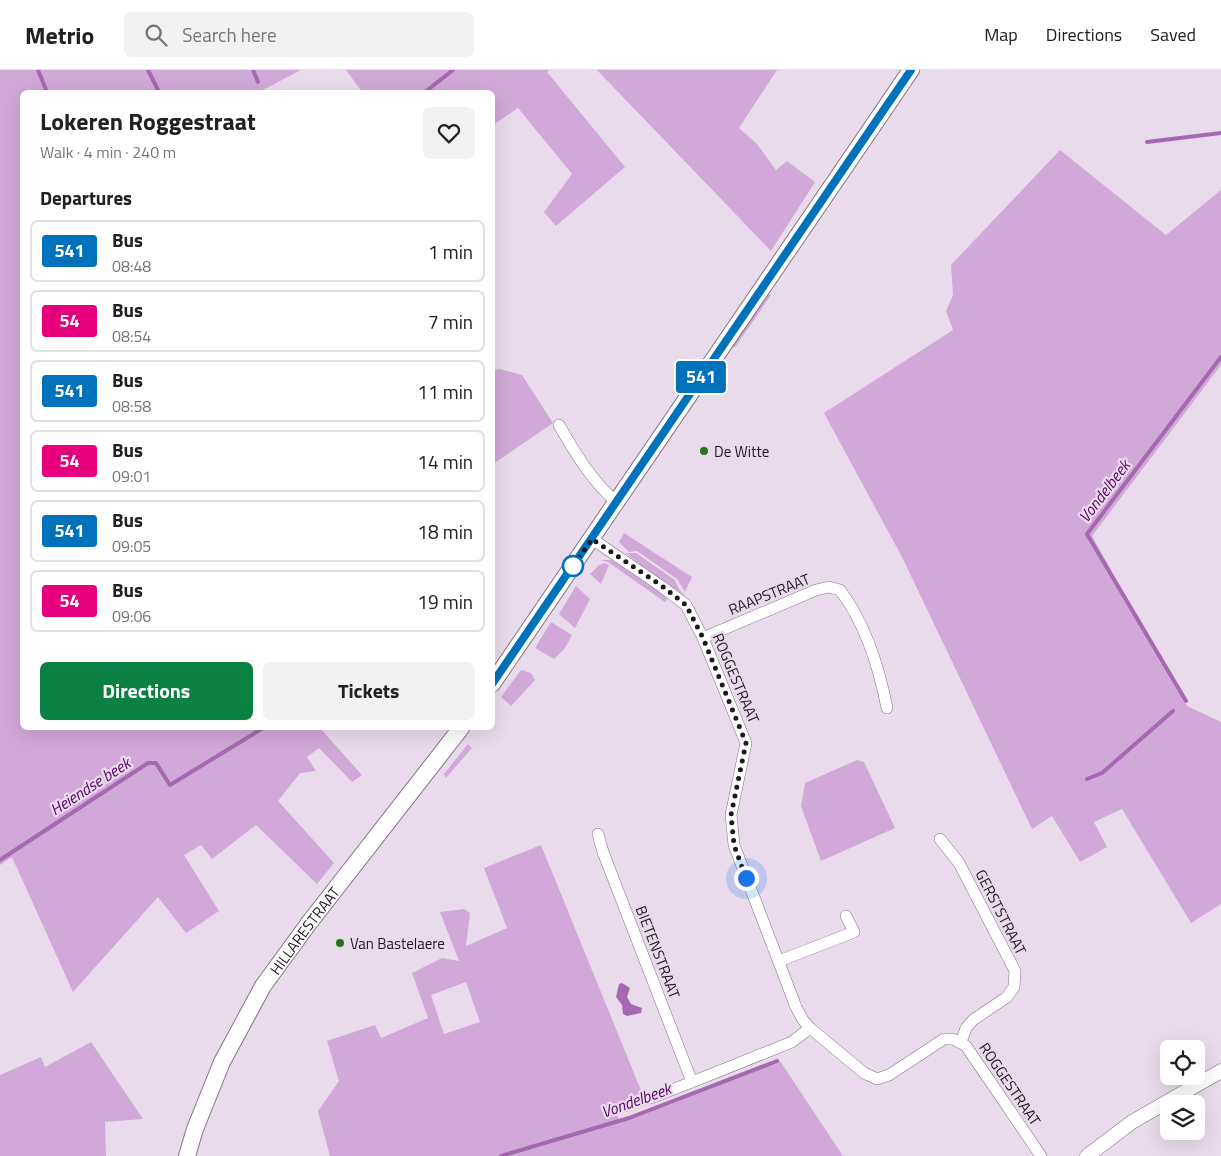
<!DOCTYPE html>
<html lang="en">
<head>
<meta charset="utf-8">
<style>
  :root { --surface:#fff; --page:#f2f2f2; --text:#202124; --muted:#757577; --line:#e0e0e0; --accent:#0b8043 }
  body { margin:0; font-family:"Titillium Web",sans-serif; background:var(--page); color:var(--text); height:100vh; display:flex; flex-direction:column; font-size:19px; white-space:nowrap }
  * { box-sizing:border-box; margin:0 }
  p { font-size:16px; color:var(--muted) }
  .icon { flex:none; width:28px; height:28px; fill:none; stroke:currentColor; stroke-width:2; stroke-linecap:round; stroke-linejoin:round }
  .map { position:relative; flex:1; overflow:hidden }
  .side { position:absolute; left:20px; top:20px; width:475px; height:640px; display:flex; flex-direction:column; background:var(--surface); border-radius:8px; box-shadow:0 5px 20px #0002 }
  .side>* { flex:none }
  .badge { padding:0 10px; border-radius:4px; font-size:18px; line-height:32px }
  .buttons { position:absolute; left:1160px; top:970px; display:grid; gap:10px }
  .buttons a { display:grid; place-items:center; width:45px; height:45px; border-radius:8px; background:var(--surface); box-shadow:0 5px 20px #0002; font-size:25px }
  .you { position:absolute; width:25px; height:25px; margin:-12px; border:4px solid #fff; border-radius:50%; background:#1a73e8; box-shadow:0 0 0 8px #1a73e833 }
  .map>.badge { position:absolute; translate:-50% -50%; box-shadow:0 0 0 2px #fff }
  h2 { padding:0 20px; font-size:19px; line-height:45px }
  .round { display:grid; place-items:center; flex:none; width:52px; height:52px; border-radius:8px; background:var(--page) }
  .headline { display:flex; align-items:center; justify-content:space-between; height:85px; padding:0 20px }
  h1 { font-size:24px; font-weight:700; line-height:38px }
  .primary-button { display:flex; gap:10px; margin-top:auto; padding:10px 20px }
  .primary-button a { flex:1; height:58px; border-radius:8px; background:var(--accent); color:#fff; font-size:20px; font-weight:700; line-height:58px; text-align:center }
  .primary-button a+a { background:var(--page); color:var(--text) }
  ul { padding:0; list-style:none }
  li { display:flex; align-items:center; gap:15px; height:62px; margin:0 10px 8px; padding:0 10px; border:2px solid var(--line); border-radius:8px }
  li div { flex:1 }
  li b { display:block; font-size:19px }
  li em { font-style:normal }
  li .badge { min-width:55px; font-weight:700; text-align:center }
  header { display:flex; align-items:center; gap:30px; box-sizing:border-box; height:70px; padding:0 25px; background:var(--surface); border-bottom:1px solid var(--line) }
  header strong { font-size:24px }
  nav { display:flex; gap:28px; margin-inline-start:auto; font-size:18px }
  .search { width:350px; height:45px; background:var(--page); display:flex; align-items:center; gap:12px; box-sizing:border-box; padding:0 18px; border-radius:8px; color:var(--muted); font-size:19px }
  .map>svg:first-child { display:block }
</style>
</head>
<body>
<header>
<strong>Metrio</strong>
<div class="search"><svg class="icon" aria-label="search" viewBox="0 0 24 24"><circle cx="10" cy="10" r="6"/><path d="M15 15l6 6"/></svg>Search here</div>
<nav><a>Map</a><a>Directions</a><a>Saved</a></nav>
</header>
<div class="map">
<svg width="1221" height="1086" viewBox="0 0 1221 1086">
  <rect width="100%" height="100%" fill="#eadbec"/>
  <path fill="#d1a9d8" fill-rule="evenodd" d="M 0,0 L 301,0 L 259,22 L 22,22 L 22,658 L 320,658 L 362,705 L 352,712 L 319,678 L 307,687 L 316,701 L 300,703 L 278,731 L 334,793 L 317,814 L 256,755 L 212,789 L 201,775 L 184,785 L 219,841 L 186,863 L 158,827 L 73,922 L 12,787 L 0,795 Z
    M 346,0 L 549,0 L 547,2 L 625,97 L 556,156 L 544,142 L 572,104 L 518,38 L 493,55 L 492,22 L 362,22 Z
    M 597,0 L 777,0 L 739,58 L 757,74 L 776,100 L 787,91 L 815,112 L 771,181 Z
    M 1060,80 L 1166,165 L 1221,120 L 1221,295 L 1092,466 L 1187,636 L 1221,652 L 1221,834 L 1191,853 L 1122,739 L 1094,752 L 1107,777 L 1080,792 L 1052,746 L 1032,759 L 902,487 L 824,343 L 953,260 L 946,241 L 953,225 L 951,195 Z
    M 768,223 L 771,225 L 736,276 L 731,278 Z
    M 500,299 L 522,305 L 553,353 L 493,394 L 493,300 Z
    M 624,463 L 692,507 L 685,522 L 677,509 L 637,481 L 629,482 L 619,472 Z
    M 626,483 L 636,483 L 675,510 L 679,519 L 696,539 L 694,540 Z
    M 600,490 L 611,490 L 618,494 L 668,528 L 665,532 L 608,492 Z
    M 605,493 L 609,495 L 601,514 L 590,504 L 599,495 Z
    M 576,516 L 590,529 L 575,558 L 559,544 Z
    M 551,552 L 572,565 L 565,578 L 554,589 L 535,578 Z
    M 521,600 L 531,603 L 535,610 L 511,636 L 501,627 Z
    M 468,674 L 472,678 L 446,708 L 444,704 Z
    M 857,690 L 864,692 L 895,758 L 821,791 L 801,736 L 805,713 Z
    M 541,775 L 647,1035 L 617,1045 L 619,1050 L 780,991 L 843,1086 L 330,1086 L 318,1041 L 339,1011 L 327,971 L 375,955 L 381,968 L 428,948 L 412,903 L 442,888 L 459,891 L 440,842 L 464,839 L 470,843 L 466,876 L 507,858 L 484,798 ZM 466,912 L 480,952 L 444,964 L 431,925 Z
    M 91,972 L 143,1049 L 105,1052 L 106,1086 L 0,1086 L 0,1005 L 41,987 L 45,997 Z"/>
  <path fill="#a768b2" d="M 622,913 L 630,918 L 627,927 L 631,934 L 642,938 L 641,943 L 627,946 L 623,944 L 622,935 L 616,927 L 619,914 Z"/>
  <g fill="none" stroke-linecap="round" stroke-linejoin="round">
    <path stroke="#a768b2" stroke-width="4" d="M 38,0 L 47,22
      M 148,0 L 159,22
      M 253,0 L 258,12
      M 425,22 L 453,0
      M 1147,72 L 1221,63
      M 1186,631 L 1087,464 L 1221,287
      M 1087,709 L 1102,703 L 1173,641
      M 0,790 L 148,693 L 156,693 L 170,715 L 263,658
      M 501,1086 L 629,1048 L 777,991"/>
    <g stroke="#817584" stroke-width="12">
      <path id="minor" d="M 559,355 C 575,383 592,411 616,432
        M 592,469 L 661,516 L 686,535 L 703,568 L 746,673 L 731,745 L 734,775 L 796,937 L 803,950 L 810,958 L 864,1003 L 877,1009 L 889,1005 L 944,969 L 953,969 L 966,976 L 1041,1086
        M 703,568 L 816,520 L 829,517 L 840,520 C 865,553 879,597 887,638
        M 598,764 L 603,782 L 692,1012 L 792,972 L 810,958
        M 940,769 L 959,793 L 1015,901 L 1014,917 L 1007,927 L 973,950 L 966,958 L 961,972
        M 779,891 L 854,862 L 846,846
        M 651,1028 L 692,1012"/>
    </g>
    <g stroke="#817584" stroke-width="15">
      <path id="tertiary" d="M 1087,1086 L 1132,1052 L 1221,1001"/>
    </g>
    <g stroke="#817584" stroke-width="18">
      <g id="secondary">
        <path d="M 492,614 L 911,0"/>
        <path id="s1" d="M 187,1086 L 195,1059 L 222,992 L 263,916 L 309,853 L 461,658"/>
      </g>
    </g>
    <use href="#minor" stroke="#fff" stroke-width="11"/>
    <use href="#tertiary" stroke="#fff" stroke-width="14"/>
    <use href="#secondary" stroke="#fff" stroke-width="16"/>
  </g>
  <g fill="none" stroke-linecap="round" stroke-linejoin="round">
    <g stroke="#fff" stroke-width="11">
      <path id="line" d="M 492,614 L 911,0"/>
    </g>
    <use href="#line" stroke="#0072bc" stroke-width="8"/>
    <path stroke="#1d181e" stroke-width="5" stroke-dasharray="0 9" d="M 573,496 L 571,499 L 592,469 L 662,516 L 686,535 L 703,568 L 746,673 L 731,745 L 734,775 L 746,808"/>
  </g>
  <g fill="#25731a" stroke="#eadbec" stroke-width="2">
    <circle cx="704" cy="381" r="5"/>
    <circle cx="340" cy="873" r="5"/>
  </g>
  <circle fill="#fff" stroke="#0072bc" stroke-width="2.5" cx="573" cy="496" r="10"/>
  <g text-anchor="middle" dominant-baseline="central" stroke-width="4.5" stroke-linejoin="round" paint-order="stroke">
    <g font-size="15" fill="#1d181e" stroke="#eadbec" text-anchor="start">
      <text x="714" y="381">De Witte</text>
      <text x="350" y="873">Van Bastelaere</text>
    </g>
    <g font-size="15" fill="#1d181e" stroke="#eadbec">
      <text transform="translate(769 524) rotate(-22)">RAAPSTRAAT</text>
      <text transform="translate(736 608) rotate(67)">ROGGESTRAAT</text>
      <text transform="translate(1001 842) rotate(63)">GERSTSTRAAT</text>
      <text stroke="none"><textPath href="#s1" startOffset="256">HILLARESTRAAT</textPath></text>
      <text transform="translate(658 882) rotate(69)">BIETENSTRAAT</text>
      <text transform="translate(1010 1014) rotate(56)">ROGGESTRAAT</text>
    </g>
    <g font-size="16" font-style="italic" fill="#5a0467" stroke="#eadbec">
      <text transform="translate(1104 421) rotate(-53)">Vondelbeek</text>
      <text transform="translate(90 716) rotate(-33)">Heiendse beek</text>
      <text transform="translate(636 1030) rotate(-20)">Vondelbeek</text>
    </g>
  </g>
</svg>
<div class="buttons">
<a><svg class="icon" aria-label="locate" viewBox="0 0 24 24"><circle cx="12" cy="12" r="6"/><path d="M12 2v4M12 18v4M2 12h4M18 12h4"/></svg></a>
<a><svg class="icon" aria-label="layers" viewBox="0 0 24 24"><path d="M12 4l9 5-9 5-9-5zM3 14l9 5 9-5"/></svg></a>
</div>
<div class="you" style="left:746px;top:808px"></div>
<b class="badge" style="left:701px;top:307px;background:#0072bc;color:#fff">541</b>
<section class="side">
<div class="headline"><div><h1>Lokeren Roggestraat</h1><p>Walk · 4 min · 240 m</p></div><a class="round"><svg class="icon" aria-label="heart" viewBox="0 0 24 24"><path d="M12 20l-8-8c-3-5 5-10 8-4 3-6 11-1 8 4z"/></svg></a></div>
<h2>Departures</h2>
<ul>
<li><span class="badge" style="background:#0072bc;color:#fff">541</span><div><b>Bus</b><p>08:48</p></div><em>1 min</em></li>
<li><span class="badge" style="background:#e6007e;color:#fff">54</span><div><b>Bus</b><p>08:54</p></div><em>7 min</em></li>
<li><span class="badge" style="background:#0072bc;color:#fff">541</span><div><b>Bus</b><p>08:58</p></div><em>11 min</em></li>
<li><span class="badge" style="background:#e6007e;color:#fff">54</span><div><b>Bus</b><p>09:01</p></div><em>14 min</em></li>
<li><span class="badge" style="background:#0072bc;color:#fff">541</span><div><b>Bus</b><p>09:05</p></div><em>18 min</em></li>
<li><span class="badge" style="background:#e6007e;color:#fff">54</span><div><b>Bus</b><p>09:06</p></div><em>19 min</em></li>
</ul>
<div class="primary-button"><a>Directions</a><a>Tickets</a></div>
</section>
</div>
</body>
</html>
